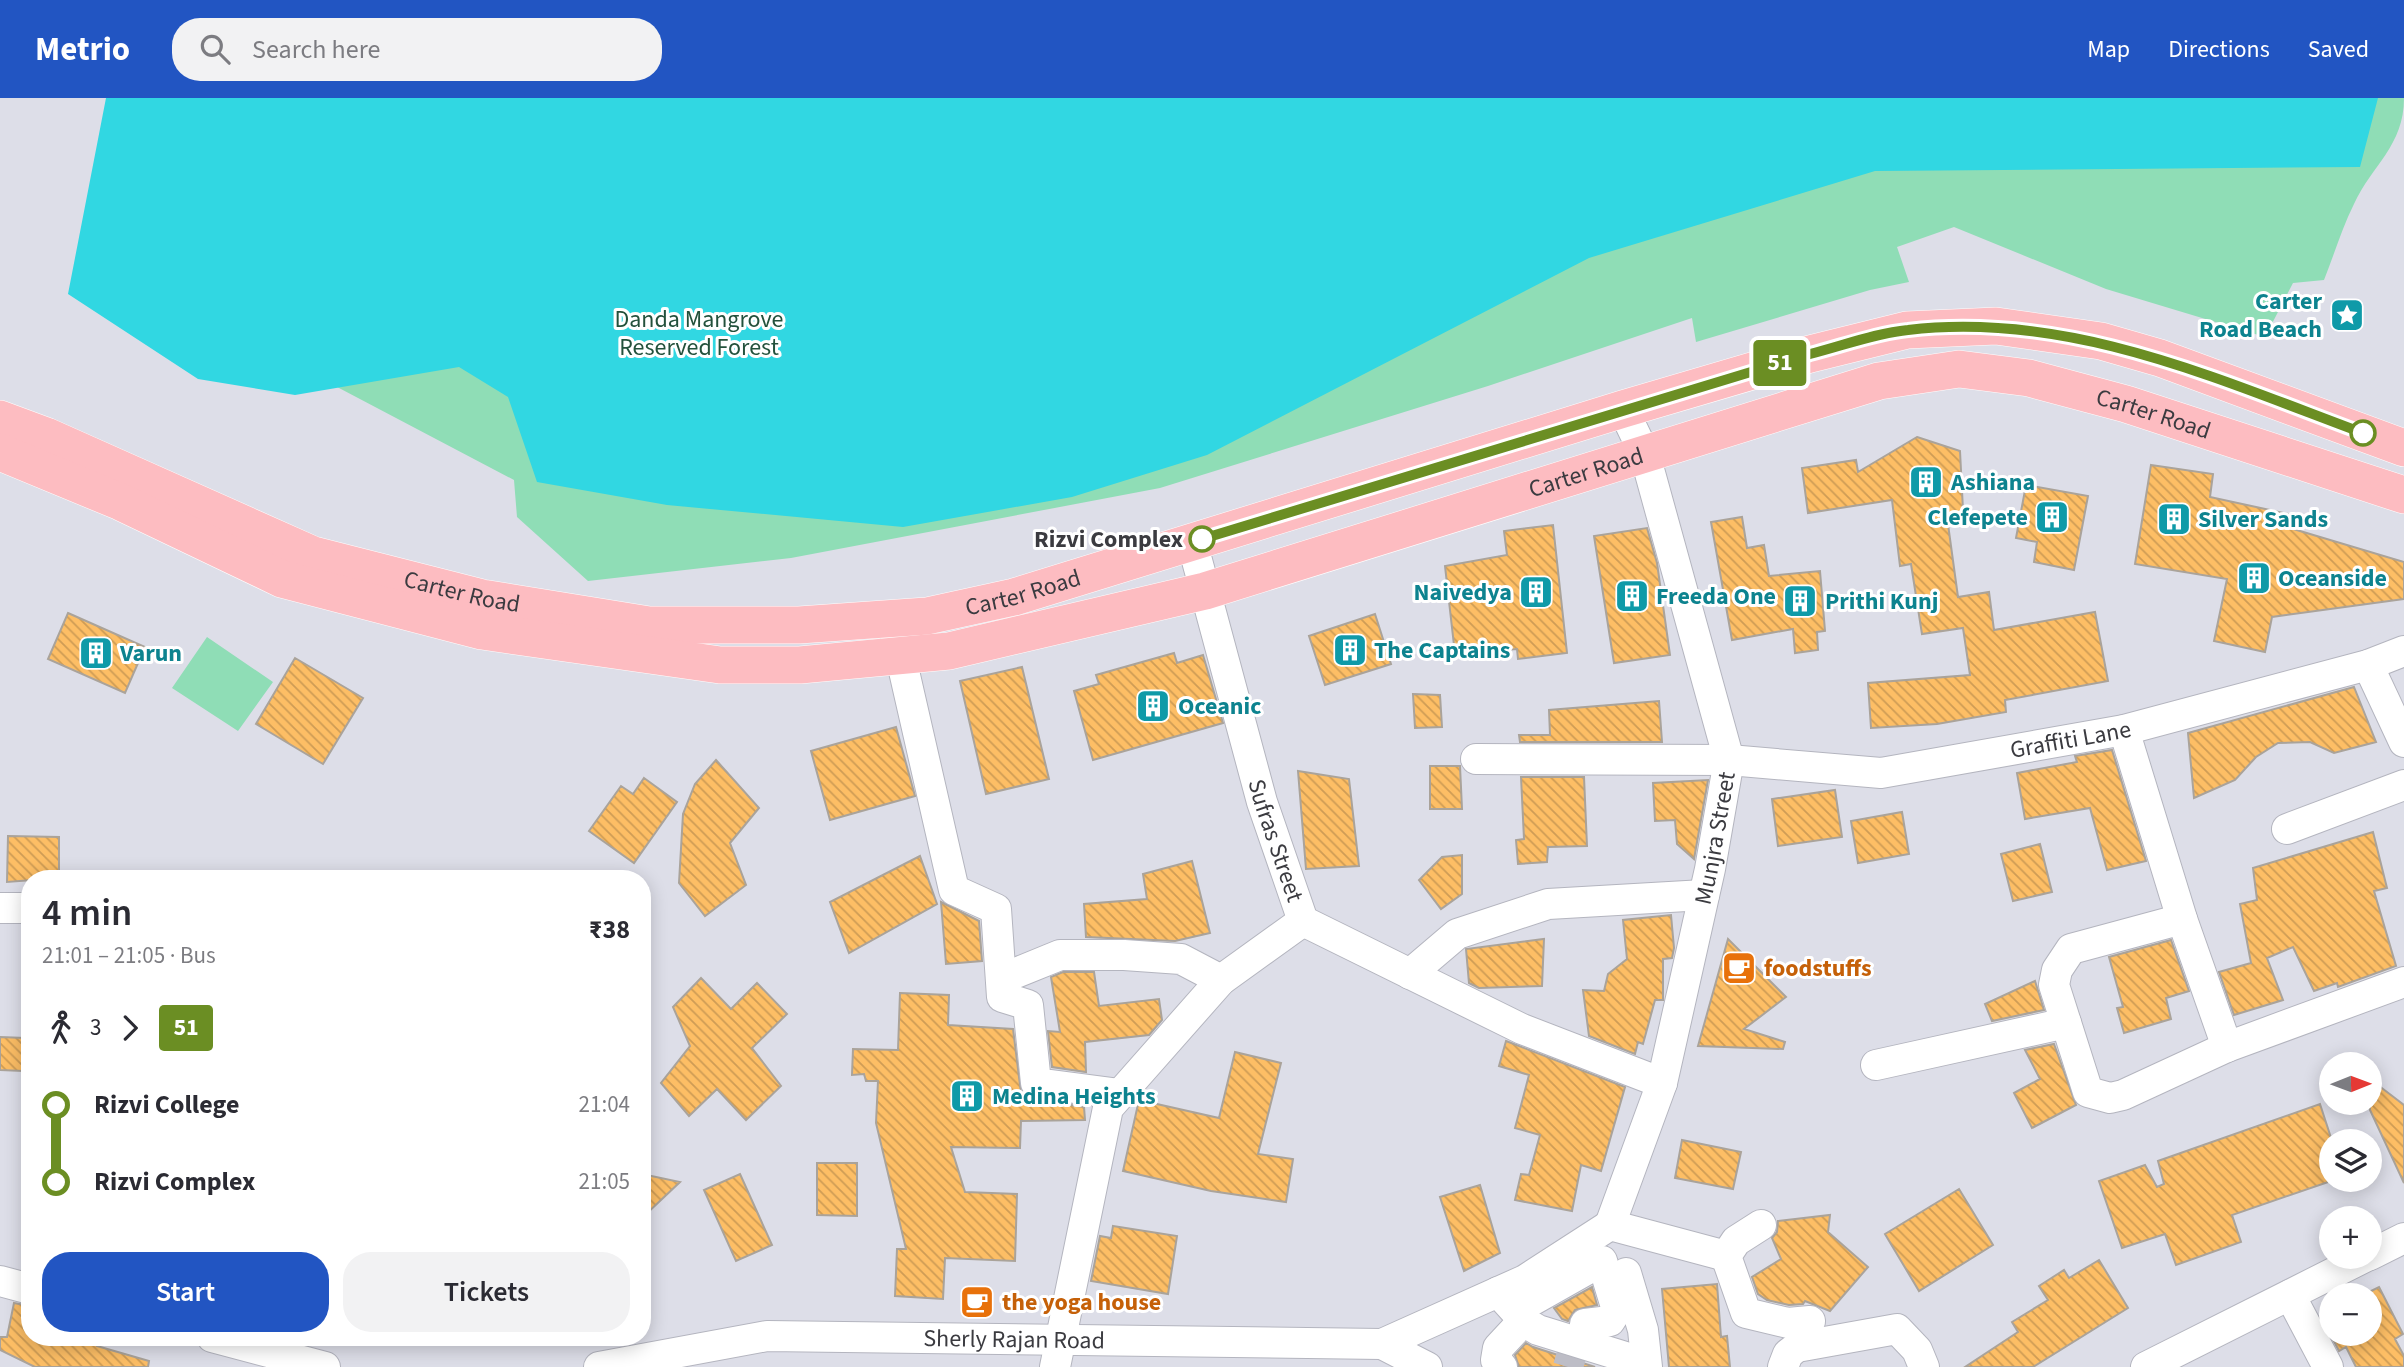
<!DOCTYPE html>
<html lang="en">
<head>
<meta charset="utf-8">
<style>
  :root { --surface:#fff; --page:#f2f2f3; --text:#2b2b33; --muted:#7c7c81; --accent:#2255c2 }
  body { margin:0; font-family:"Source Sans 3",sans-serif; background:var(--page); color:var(--text); height:100vh; display:flex; flex-direction:column; font-size:26px; white-space:nowrap }
  * { box-sizing:border-box; margin:0 }
  p { font-size:23px; color:var(--muted) }
  .icon { flex:none; width:38px; height:38px; fill:none; stroke:currentColor; stroke-width:2; stroke-linecap:round; stroke-linejoin:round }
  .map { position:relative; flex:1; overflow:hidden }
  .panel { position:absolute; left:21px; top:772px; width:630px; height:476px; display:flex; flex-direction:column; background:var(--surface); border-radius:28px; box-shadow:0 4px 18px #0003 }
  .panel>* { flex:none }
  .badge { padding:0 14px; border-radius:5px; font-size:24px; line-height:46px }
  .needle { width:46px; rotate:89deg }
  .tools { position:absolute; left:2319px; top:954px; display:grid; gap:14px }
  .tools a { display:grid; place-items:center; width:63px; height:63px; border-radius:50%; background:var(--surface); box-shadow:0 4px 18px #0003; font-size:35px }
  .map>.badge { position:absolute; translate:-50% -50%; box-shadow:0 0 0 4px #fff }
  .legs { display:flex; align-items:center; gap:10px; height:77px; padding:0 21px; font-size:23px }
  .legs p { margin-inline-start:auto }
  .overview { display:flex; align-items:center; justify-content:space-between; height:119px; padding:0 21px }
  h1 { font-size:38px; font-weight:600; line-height:52px }
  .button { display:flex; gap:14px; margin-top:auto; padding:14px 21px }
  .button a { flex:1; height:80px; border-radius:28px; background:var(--accent); color:#fff; font-size:28px; font-weight:600; line-height:80px; text-align:center }
  .button a+a { background:var(--page); color:var(--text) }
  ul { padding:0 21px; list-style:none }
  li { display:flex; align-items:center; gap:24px; height:77px; font-size:26px }
  li i { display:grid; place-items:center; width:10px; height:100%; margin:0 9px; background:currentColor }
  li i::after { content:''; width:18px; height:18px; margin:-9px; border:5px solid; border-radius:50%; background:var(--surface) }
  li p { margin-inline-start:auto }
  li:first-child i { background:linear-gradient(#0000 50%,currentColor 0) }
  li:last-child i { background:linear-gradient(currentColor 50%,#0000 0) }
  header { display:flex; align-items:center; gap:42px; box-sizing:border-box; height:98px; padding:0 35px; background:var(--accent); color:#fff }
  header strong { font-size:33px }
  nav { display:flex; gap:38px; margin-inline-start:auto; font-size:24px }
  .search { width:490px; height:63px; background:var(--page); display:flex; align-items:center; gap:18px; box-sizing:border-box; padding:0 24px; border-radius:28px; color:var(--muted); font-size:26px }
  .map>svg:first-child { display:block }
</style>
</head>
<body>
<header>
<strong>Metrio</strong>
<div class="search"><svg class="icon" aria-label="search" viewBox="0 0 24 24"><circle cx="10" cy="10" r="6"/><path d="M15 15l6 6"/></svg>Search here</div>
<nav><a>Map</a><a>Directions</a><a>Saved</a></nav>
</header>
<div class="map">
<svg width="2404" height="1269" viewBox="0 0 2404 1269">
  <defs>
    <pattern id="building-back-hatch" width="6" height="6" patternUnits="userSpaceOnUse" patternTransform="scale(1.75)"><rect width="6" height="6" fill="#fdbe65"/><path d="M-1 5l2 2M0 0l6 6M5-1l2 2" fill="none" stroke="#ce9c55"/></pattern>
  </defs>
  <rect width="100%" height="100%" fill="#dddee8"/>
  <path fill="#8fddb6" d="M 1397,0 L 2404,0 C 2404,48 2372,67 2354,106 C 2342,130 2334,157 2324,182 L 2293,185 L 2265,239 L 2106,191 L 1954,129 L 1897,149 L 1909,184 L 1870,192 L 1696,244 L 1692,220 L 1488,288 L 1160,390 L 791,460 L 588,483 L 517,419 L 514,382 L 189,211 Z
    M 207,539 L 273,584 L 238,633 L 172,590 Z"/>
  <path fill="#31d7e2" d="M 106,0 L 2378,0 L 2360,69 L 1875,73 L 1589,160 L 1207,357 L 1072,399 L 903,429 L 667,407 L 537,384 L 508,299 L 459,269 L 295,297 L 198,281 L 68,196 Z"/>
  <path fill="url(#building-back-hatch)" stroke="#aaa39a" stroke-width="2" d="M 1917,339 L 1960,353 L 1963,412 L 1947,419 L 1958,499 L 1989,494 L 1994,532 L 2095,514 L 2108,583 L 2005,602 L 2006,614 L 1937,626 L 1871,630 L 1868,585 L 1970,577 L 1963,530 L 1922,536 L 1911,466 L 1900,468 L 1892,402 L 1808,415 L 1802,370 L 1856,362 L 1858,374 Z
    M 2151,367 L 2213,376 L 2210,399 L 2293,417 L 2290,430 L 2404,464 L 2404,501 L 2272,519 L 2265,554 L 2214,543 L 2227,481 L 2135,466 Z
    M 2026,387 L 2088,398 L 2074,472 L 2034,464 L 2037,444 L 2016,440 Z
    M 1742,419 L 1747,450 L 1764,447 L 1769,478 L 1820,473 L 1825,533 L 1817,534 L 1818,552 L 1795,555 L 1793,531 L 1732,542 L 1711,424 Z
    M 1553,427 L 1567,555 L 1518,561 L 1517,551 L 1455,556 L 1445,468 L 1507,457 L 1504,433 Z
    M 1647,430 L 1657,465 L 1670,557 L 1614,565 L 1594,438 Z
    M 68,515 L 145,549 L 125,595 L 48,561 Z
    M 1375,516 L 1391,566 L 1325,587 L 1309,538 Z
    M 1174,555 L 1177,565 L 1203,557 L 1223,625 L 1093,662 L 1074,593 L 1099,586 L 1096,577 Z
    M 295,560 L 363,600 L 323,666 L 256,626 Z
    M 1022,569 L 1049,681 L 986,696 L 960,583 Z
    M 2354,589 L 2376,644 L 2334,655 L 2310,644 L 2278,645 L 2256,659 L 2235,682 L 2194,700 L 2188,635 Z
    M 1413,596 L 1440,597 L 1442,629 L 1415,630 Z
    M 1659,603 L 1662,644 L 1520,644 L 1519,637 L 1550,637 L 1549,612 Z
    M 896,629 L 915,698 L 830,722 L 811,653 Z
    M 2112,652 L 2146,763 L 2107,772 L 2090,710 L 2025,721 L 2017,675 L 2077,664 L 2075,658 Z
    M 716,662 L 759,710 L 730,745 L 746,787 L 705,818 L 679,785 L 683,716 L 695,686 Z
    M 1430,668 L 1460,668 L 1462,711 L 1430,711 Z
    M 1298,673 L 1349,681 L 1359,768 L 1306,771 Z
    M 1521,679 L 1584,679 L 1587,748 L 1548,749 L 1547,764 L 1518,766 L 1516,742 L 1524,741 Z
    M 644,680 L 677,704 L 634,765 L 589,733 L 621,688 L 633,696 Z
    M 1708,682 L 1694,761 L 1677,746 L 1675,722 L 1655,723 L 1653,685 Z
    M 1835,692 L 1842,739 L 1778,748 L 1772,701 Z
    M 1902,714 L 1909,756 L 1858,765 L 1851,723 Z
    M 2373,734 L 2387,790 L 2374,793 L 2396,868 L 2338,889 L 2337,885 L 2314,893 L 2293,849 L 2267,860 L 2283,902 L 2234,917 L 2219,874 L 2251,865 L 2240,806 L 2257,802 L 2253,770 Z
    M 8,738 L 59,739 L 59,780 L 7,784 Z
    M 2040,746 L 2052,794 L 2013,803 L 2001,756 Z
    M 1462,757 L 1462,796 L 1441,811 L 1419,782 L 1442,759 Z
    M 920,758 L 937,806 L 849,855 L 830,804 Z
    M 1192,763 L 1210,835 L 1175,843 L 1086,839 L 1084,806 L 1147,801 L 1143,776 Z
    M 941,804 L 979,823 L 982,863 L 946,866 Z
    M 1671,817 L 1674,850 L 1672,860 L 1663,861 L 1663,902 L 1655,902 L 1643,946 L 1638,944 L 1635,956 L 1589,938 L 1583,892 L 1604,893 L 1608,876 L 1627,861 L 1623,822 Z
    M 1544,841 L 1542,888 L 1479,890 L 1469,885 L 1466,851 Z
    M 1728,841 L 1786,899 L 1744,931 L 1785,944 L 1783,951 L 1698,948 Z
    M 2171,842 L 2189,893 L 2166,900 L 2171,921 L 2124,935 L 2117,910 L 2123,909 L 2109,859 Z
    M 1063,874 L 1094,874 L 1099,908 L 1159,901 L 1162,922 L 1149,937 L 1085,944 L 1086,974 L 1052,969 L 1048,933 L 1060,934 L 1051,879 Z
    M 701,880 L 731,911 L 757,885 L 787,916 L 752,950 L 781,988 L 746,1022 L 717,991 L 689,1018 L 661,985 L 690,948 L 673,909 Z
    M 2035,883 L 2044,912 L 1992,923 L 1985,906 Z
    M 900,895 L 949,897 L 948,927 L 1013,931 L 1021,995 L 1034,1002 L 1084,1009 L 1085,1022 L 1021,1023 L 1020,1050 L 951,1049 L 965,1094 L 1017,1096 L 1015,1163 L 945,1160 L 943,1201 L 895,1198 L 897,1151 L 906,1151 L 876,1025 L 878,983 L 866,983 L 864,976 L 852,977 L 853,951 L 898,952 Z
    M 0,939 L 25,940 L 23,973 L 0,972 Z
    M 1506,943 L 1625,989 L 1601,1073 L 1581,1067 L 1572,1113 L 1515,1102 L 1521,1076 L 1529,1077 L 1540,1037 L 1515,1030 L 1529,977 L 1499,968 Z
    M 2054,946 L 2076,1007 L 2032,1030 L 2014,995 L 2040,981 L 2025,952 Z
    M 1235,954 L 1281,965 L 1258,1056 L 1293,1061 L 1286,1104 L 1211,1093 L 1123,1073 L 1139,1002 L 1219,1020 Z
    M 2370,981 L 2404,1007 L 2404,1085 L 2370,1012 Z
    M 2320,1006 L 2332,1043 L 2331,1082 L 2334,1082 L 2232,1117 L 2241,1144 L 2176,1167 L 2165,1136 L 2122,1150 L 2099,1083 L 2145,1067 L 2157,1089 L 2164,1086 L 2158,1063 Z
    M 1682,1042 L 1741,1054 L 1733,1091 L 1675,1080 Z
    M 817,1065 L 857,1065 L 857,1118 L 817,1117 Z
    M 642,1076 L 680,1084 L 642,1120 Z
    M 740,1076 L 772,1147 L 736,1163 L 704,1092 Z
    M 1480,1087 L 1500,1155 L 1464,1173 L 1440,1099 Z
    M 1959,1091 L 1993,1147 L 1919,1193 L 1885,1136 Z
    M 1830,1117 L 1828,1134 L 1868,1169 L 1830,1213 L 1805,1203 L 1803,1206 L 1789,1207 L 1767,1202 L 1758,1196 L 1752,1179 L 1781,1161 L 1772,1140 L 1777,1134 L 1778,1123 Z
    M 1113,1128 L 1177,1138 L 1168,1196 L 1091,1183 L 1100,1138 L 1111,1140 Z
    M 2099,1162 L 2128,1210 L 2033,1269 L 1965,1269 L 2018,1234 L 2012,1224 L 2048,1202 L 2039,1188 L 2064,1172 L 2069,1180 Z
    M 1717,1186 L 1721,1239 L 1727,1238 L 1730,1269 L 1669,1269 L 1662,1191 Z
    M 1592,1189 L 1597,1207 L 1575,1212 L 1568,1223 L 1562,1221 L 1554,1210 Z
    M 2379,1189 L 2403,1236 L 2395,1241 L 2404,1258 L 2404,1269 L 2356,1269 L 2346,1249 L 2339,1253 L 2321,1218 L 2331,1213 L 2331,1236 L 2370,1236 L 2370,1197 L 2363,1197 Z
    M 14,1205 L 30,1208 L 30,1239 L 86,1239 L 98,1243 L 97,1248 L 149,1263 L 148,1269 L 35,1269 L 0,1252 L 0,1239 L 7,1239 Z
    M 1526,1245 L 1533,1249 L 1595,1269 L 1519,1269 L 1515,1257 Z"/>
  <g fill="none" stroke-linecap="round" stroke-linejoin="round">
    <path stroke="#bdbdc6" stroke-width="30" stroke-dasharray="30 15" stroke-linecap="butt" d="M 1568,1269 L 1574,1249"/>
    <g stroke="#b4b5bf" stroke-width="32">
      <g id="minor">
        <path id="s1" d="M 1192,444 L 1262,704 L 1303,823 L 1522,931 L 1662,985"/>
        <path d="M 896,538 L 954,792 L 996,811 L 1002,899 L 1028,907 L 1036,985 L 1120,996"/>
        <path d="M 2368,567 L 2404,644"/>
        <path d="M 2124,632 L 2182,821 L 2227,949"/>
        <path id="s2" d="M 1476,661 L 1729,662 L 1881,675 L 2124,632 L 2368,567 L 2404,553"/>
        <path d="M 2287,731 L 2404,687"/>
        <path d="M 0,810 L 30,810"/>
        <path d="M 2182,821 L 2071,851 L 2057,872 L 2054,887 L 2088,994 L 2110,1000 L 2123,997 L 2227,949 L 2404,884"/>
        <path d="M 1410,876 L 1457,836 L 1548,806 L 1704,797"/>
        <path d="M 1001,881 L 1060,857 L 1124,857 L 1181,861 L 1221,882"/>
        <path d="M 1876,967 L 2066,925"/>
        <path id="s3" d="M 1610,1127 L 1662,985 L 1710,771 L 1729,662 L 1645,357 L 1623,311"/>
        <path d="M 1610,1127 L 1726,1158"/>
        <path d="M 1761,1127 L 1736,1143 L 1726,1158 L 1746,1215 L 1788,1225 L 1810,1223"/>
        <path d="M 2370,1157 L 2404,1140"/>
        <path d="M 1626,1175 L 1643,1232 L 1647,1269"/>
        <path d="M 0,1183 L 30,1191"/>
        <path d="M 1498,1194 L 1526,1225 L 1538,1232 L 1632,1261 L 1636,1269"/>
        <path d="M 2290,1197 L 2328,1269"/>
        <path d="M 1533,1202 L 1602,1163 L 1617,1212 L 1610,1223 L 1585,1226"/>
        <path d="M 212,1239 L 325,1269"/>
        <path d="M 1382,1246 L 1525,1182 L 1610,1127"/>
        <path id="s4" d="M 599,1269 L 767,1238 L 1382,1246 L 1427,1269"/>
        <path d="M 1055,1269 L 1108,1010 L 1221,882 L 1303,823"/>
        <path d="M 1502,1269 L 1496,1262 L 1498,1250 L 1524,1222"/>
        <path d="M 1783,1269 L 1788,1256 L 1797,1249 L 1897,1231 L 1917,1252 L 1924,1269"/>
        <path d="M 2146,1269 L 2367,1158"/>
      </g>
    </g>
    <g stroke="#fff" stroke-width="38">
      <g id="major">
        <path id="s5" d="M 0,321 L 46,338 L 313,457 L 482,500 L 649,527 L 799,527 L 927,518 L 1014,499 L 1623,311 L 1810,256 L 1907,232 L 1996,228 L 2101,243 L 2160,260 L 2404,350"/>
        <path id="s6" d="M 0,354 L 121,404 L 282,481 L 482,533 L 720,567 L 800,567 L 949,553 L 1205,493 L 1879,283 L 1959,271 L 2029,280 L 2126,306 L 2404,397"/>
      </g>
    </g>
    <use href="#minor" stroke="#fff" stroke-width="30"/>
    <use href="#major" stroke="#fdbcc1" stroke-width="37"/>
  </g>
  <g fill="none" stroke-linecap="round" stroke-linejoin="round">
    <g stroke="#fff" stroke-width="16">
      <path id="line-1" d="M 1202,441 L 1810,256 C 1842,248 1876,235 1908,232 C 2069,213 2217,281 2363,335"/>
    </g>
    <use href="#line-1" stroke="#6b8e23" stroke-width="10"/>
  </g>
  <defs>
    <g id="sight-square" transform="scale(1.75)"><rect x="-9" y="-9" width="18" height="18" rx="4" fill="#0f9aa8" stroke="#fff"/><path d="M0-6L1.8-2.2L6-1.7L2.9 1.2L3.7 5.4L0 3.3L-3.7 5.4L-2.9 1.2L-6-1.7L-1.8-2.2Z" fill="#fff"/></g>
    <g id="building-square" transform="scale(1.75)"><rect x="-9" y="-9" width="18" height="18" rx="4" fill="#0f9aa8" stroke="#fff"/><path d="M-4-6H4V6H1V3H-1V6H-4ZM-2.5-4.3h1.7v1.8h-1.7ZM.8-4.3h1.7v1.8H.8ZM-2.5-1h1.7V.8h-1.7ZM.8-1h1.7V.8H.8Z" fill="#fff"/></g>
    <g id="cafe-square" transform="scale(1.75)"><rect x="-9" y="-9" width="18" height="18" rx="4" fill="#e8710a" stroke="#fff"/><path d="M-5.5-4.5H6V0H3Q3 3.5 0 3.5H-2.5Q-5.5 3.5-5.5 0ZM3-3.2v2h1.7v-2ZM-6 4.5H4V6H-6Z" fill="#fff"/></g>
  </defs>
  <g fill-rule="evenodd">
    <use href="#sight-square" x="2347" y="217"/>
    <use href="#building-square" x="1926" y="384"/>
    <use href="#building-square" x="2052" y="419"/>
    <use href="#building-square" x="2174" y="421"/>
    <use href="#building-square" x="2254" y="480"/>
    <use href="#building-square" x="1536" y="494"/>
    <use href="#building-square" x="1632" y="498"/>
    <use href="#building-square" x="1800" y="503"/>
    <use href="#building-square" x="1350" y="552"/>
    <use href="#building-square" x="96" y="555"/>
    <use href="#building-square" x="1153" y="608"/>
    <use href="#cafe-square" x="1739" y="870"/>
    <use href="#building-square" x="967" y="998"/>
    <use href="#cafe-square" x="977" y="1204"/>
  </g>
  <g fill="#fff" stroke="#6b8e23" stroke-width="3.5">
    <circle cx="2363" cy="335" r="12"/>
    <circle cx="1202" cy="441" r="12"/>
  </g>
  <g text-anchor="middle" dominant-baseline="central" stroke-width="6" stroke-linejoin="round" paint-order="stroke">
    <g font-size="24" font-weight="bold" fill="#0d838f" stroke="#fff" text-anchor="start">
      <text x="2322" y="203" text-anchor="end">Carter<tspan x="2322" dy="28">Road Beach</tspan></text>
      <text x="1951" y="384">Ashiana</text>
      <text x="2028" y="419" text-anchor="end">Clefepete</text>
      <text x="2198" y="421">Silver Sands</text>
      <text x="2278" y="480">Oceanside</text>
      <text x="1512" y="494" text-anchor="end">Naivedya</text>
      <text x="1656" y="498">Freeda One</text>
      <text x="1825" y="503">Prithi Kunj</text>
      <text x="1374" y="552">The Captains</text>
      <text x="120" y="555">Varun</text>
      <text x="1178" y="608">Oceanic</text>
      <text x="992" y="998">Medina Heights</text>
    </g>
    <g font-size="24" fill="#23513c" stroke="#fff">
      <text x="699" y="221">Danda Mangrove<tspan x="699" dy="28">Reserved Forest</tspan></text>
    </g>
    <g font-size="24" fill="#3b3b40" stroke="#fff">
      <text stroke="none"><textPath href="#s6" startOffset="2236">Carter Road</textPath></text>
      <text stroke="none"><textPath href="#s6" startOffset="1648">Carter Road</textPath></text>
      <text stroke="none"><textPath href="#s5" startOffset="495">Carter Road</textPath></text>
      <text stroke="none"><textPath href="#s5" startOffset="1062">Carter Road</textPath></text>
      <text stroke="none"><textPath href="#s2" startOffset="598">Graffiti Lane</textPath></text>
      <text stroke="none"><textPath href="#s3" startOffset="402">Munjra Street</textPath></text>
      <text stroke="none"><textPath href="#s1" startOffset="310">Sufras Street</textPath></text>
      <text stroke="none"><textPath href="#s4" startOffset="418">Sherly Rajan Road</textPath></text>
    </g>
    <g font-size="24" font-weight="bold" fill="#3b3b40" stroke="#fff" text-anchor="end">
      <text x="1183" y="441">Rizvi Complex</text>
    </g>
    <g font-size="24" font-weight="bold" fill="#c56008" stroke="#fff" text-anchor="start">
      <text x="1764" y="870">foodstuffs</text>
      <text x="1002" y="1204">the yoga house</text>
    </g>
  </g>
</svg>
<div class="tools">
<a><svg class="needle" viewBox="-14 -14 28 28"><path d="M0-13l5 13h-10z" fill="#e53935"/><path d="M0 13l5-13h-10z" fill="#7c7c81"/></svg></a>
<a><svg class="icon" aria-label="layers" viewBox="0 0 24 24"><path d="M12 4l9 5-9 5-9-5zM3 14l9 5 9-5"/></svg></a>
<a>+</a>
<a>−</a>
</div>
<b class="badge" style="left:1780px;top:265px;background:#6b8e23;color:#fff">51</b>
<section class="panel">
<div class="overview"><div><h1>4 min</h1><p>21:01 – 21:05 · Bus</p></div><b>₹38</b></div>
<div class="legs"><svg class="icon" aria-label="walk" viewBox="0 0 24 24"><circle cx="13" cy="4" r="2"/><path d="M13 8l-2 6 4 7M11 14l-3 7M7 12l3-4h3l4 4"/></svg>3<svg class="icon" aria-label="forward" viewBox="0 0 24 24"><path d="M9 5l7 7-7 7"/></svg><b class="badge" style="background:#6b8e23;color:#fff">51</b></div>
<ul>
<li><i style="color:#6b8e23"></i><b>Rizvi College</b><p>21:04</p></li>
<li><i style="color:#6b8e23"></i><b>Rizvi Complex</b><p>21:05</p></li>
</ul>
<div class="button"><a>Start</a><a>Tickets</a></div>
</section>
</div>
</body>
</html>
